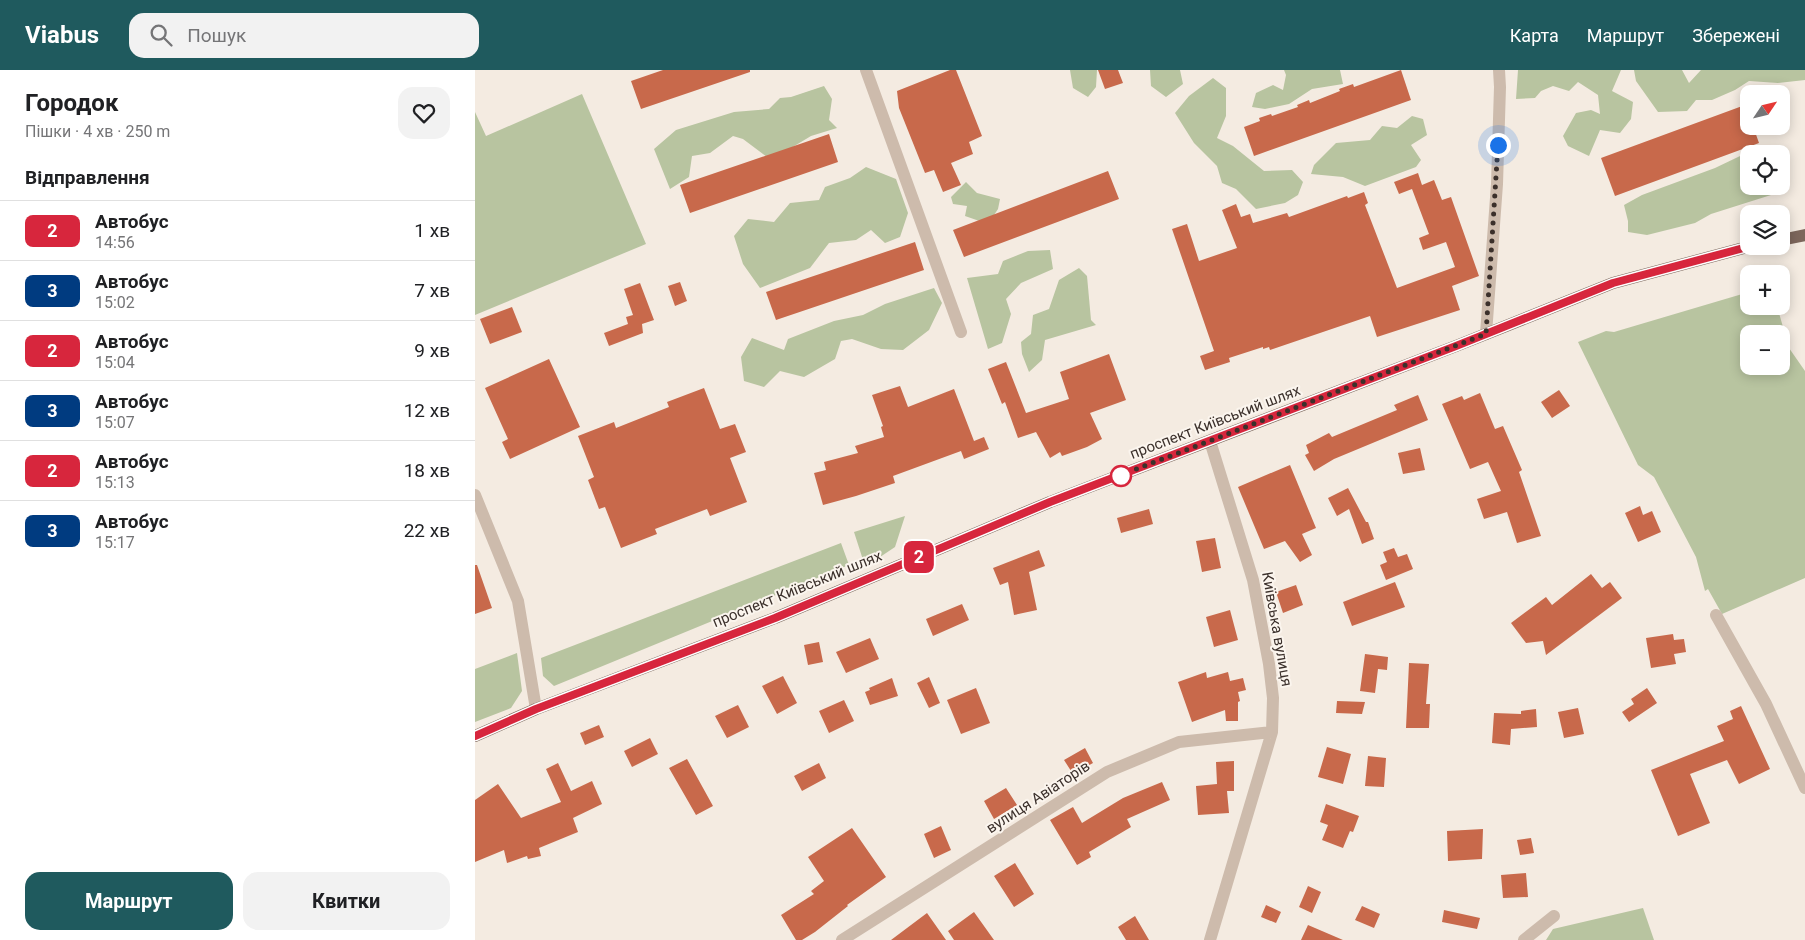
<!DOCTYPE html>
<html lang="uk">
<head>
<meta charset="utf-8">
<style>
  :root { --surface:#fff; --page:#f2f2f2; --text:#202124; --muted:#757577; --line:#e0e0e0; --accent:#1f5a5e }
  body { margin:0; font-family:Roboto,sans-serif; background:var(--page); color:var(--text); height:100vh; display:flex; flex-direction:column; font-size:19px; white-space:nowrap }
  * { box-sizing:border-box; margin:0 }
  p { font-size:16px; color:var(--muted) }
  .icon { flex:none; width:28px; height:28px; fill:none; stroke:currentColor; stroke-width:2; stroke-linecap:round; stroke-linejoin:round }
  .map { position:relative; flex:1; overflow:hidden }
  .details { display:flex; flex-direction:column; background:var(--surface); width:475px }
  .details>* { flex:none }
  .badge { padding:0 10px; border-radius:8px; font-size:18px; line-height:32px }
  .needle { width:32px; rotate:55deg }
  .tools { position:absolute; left:1265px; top:15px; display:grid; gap:10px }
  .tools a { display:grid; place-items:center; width:50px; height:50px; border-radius:10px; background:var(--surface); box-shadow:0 2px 12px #0003; font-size:25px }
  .you { position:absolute; width:25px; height:25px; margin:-12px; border:4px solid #fff; border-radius:50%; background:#1a73e8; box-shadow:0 0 0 8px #1a73e833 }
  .map>.badge { position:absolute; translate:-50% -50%; box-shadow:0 0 0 2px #fff }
  h2 { padding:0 25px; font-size:19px; line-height:45px }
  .round { display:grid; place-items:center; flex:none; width:52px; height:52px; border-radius:15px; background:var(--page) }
  .head { display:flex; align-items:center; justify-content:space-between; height:85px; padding:0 25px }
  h1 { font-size:24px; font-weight:700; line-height:38px }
  .button { display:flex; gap:10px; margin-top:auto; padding:10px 25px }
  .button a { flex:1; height:58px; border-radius:15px; background:var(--accent); color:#fff; font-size:20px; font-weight:700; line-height:58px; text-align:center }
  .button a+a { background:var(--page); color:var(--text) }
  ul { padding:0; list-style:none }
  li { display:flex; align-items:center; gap:15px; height:60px; padding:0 25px; border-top:1px solid var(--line) }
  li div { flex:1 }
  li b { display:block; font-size:19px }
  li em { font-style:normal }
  li .badge { min-width:55px; font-weight:700; text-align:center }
  header { display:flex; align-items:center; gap:30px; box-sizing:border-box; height:70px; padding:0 25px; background:var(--accent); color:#fff }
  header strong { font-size:24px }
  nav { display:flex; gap:28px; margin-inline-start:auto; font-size:18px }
  .search { width:350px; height:45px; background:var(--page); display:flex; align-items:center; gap:12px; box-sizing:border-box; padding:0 18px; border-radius:15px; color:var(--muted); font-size:19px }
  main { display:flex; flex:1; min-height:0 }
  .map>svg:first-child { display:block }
</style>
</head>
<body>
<header>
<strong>Viabus</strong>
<div class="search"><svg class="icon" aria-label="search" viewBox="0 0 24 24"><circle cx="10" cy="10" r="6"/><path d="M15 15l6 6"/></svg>Пошук</div>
<nav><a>Карта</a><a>Маршрут</a><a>Збережені</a></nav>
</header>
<main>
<section class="details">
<div class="head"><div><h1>Городок</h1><p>Пішки · 4 хв · 250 m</p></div><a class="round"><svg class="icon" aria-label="heart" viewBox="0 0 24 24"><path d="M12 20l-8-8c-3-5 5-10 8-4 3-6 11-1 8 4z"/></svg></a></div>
<h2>Відправлення</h2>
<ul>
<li><span class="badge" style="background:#d7263d;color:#fff">2</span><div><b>Автобус</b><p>14:56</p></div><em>1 хв</em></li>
<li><span class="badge" style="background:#003b80;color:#fff">3</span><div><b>Автобус</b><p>15:02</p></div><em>7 хв</em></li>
<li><span class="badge" style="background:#d7263d;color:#fff">2</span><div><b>Автобус</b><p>15:04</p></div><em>9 хв</em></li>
<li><span class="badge" style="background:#003b80;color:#fff">3</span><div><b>Автобус</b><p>15:07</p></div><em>12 хв</em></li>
<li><span class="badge" style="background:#d7263d;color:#fff">2</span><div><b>Автобус</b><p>15:13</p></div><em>18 хв</em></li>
<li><span class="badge" style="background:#003b80;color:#fff">3</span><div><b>Автобус</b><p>15:17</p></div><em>22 хв</em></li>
</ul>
<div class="button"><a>Маршрут</a><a>Квитки</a></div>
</section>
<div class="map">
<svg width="1330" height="870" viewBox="0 0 1330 870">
  <rect width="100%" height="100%" fill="#f4ebe1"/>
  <path fill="#b8c4a0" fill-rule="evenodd" d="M 595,0 L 622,0 L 621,17 L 613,27 L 598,18 Z
    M 675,0 L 705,0 L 708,14 L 691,27 L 676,16 Z
    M 809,0 L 865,0 L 868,14 L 837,19 L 814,34 L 790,39 L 777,37 L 781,23 L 798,15 L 808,20 L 811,5 Z
    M 1043,0 L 1146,0 L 1137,21 L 1158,32 L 1156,49 L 1145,63 L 1125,60 L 1114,86 L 1093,76 L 1088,66 L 1101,43 L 1116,40 L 1125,44 L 1123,25 L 1103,12 L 1094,21 L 1078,16 L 1066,21 L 1060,28 L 1041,29 Z
    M 1159,0 L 1207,0 L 1214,13 L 1226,0 L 1330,0 L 1330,10 L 1303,13 L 1274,11 L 1260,20 L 1237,30 L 1221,30 L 1212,41 L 1183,42 L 1161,11 Z
    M 738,8 L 751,18 L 751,46 L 742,68 L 758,76 L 789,101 L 817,100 L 828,112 L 823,125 L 810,133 L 781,139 L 761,119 L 747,113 L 742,96 L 719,73 L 700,43 L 714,26 Z
    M 349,16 L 357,29 L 354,50 L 362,58 L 336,66 L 296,90 L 268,69 L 258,66 L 235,83 L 217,86 L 214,107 L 195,119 L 179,79 L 201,60 L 259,42 L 294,39 L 305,28 L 316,27 Z
    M 107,24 L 171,174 L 0,245 L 0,42 L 11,66 Z
    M 937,46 L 948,49 L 952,65 L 936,75 L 946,90 L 941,97 L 890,116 L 868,107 L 836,104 L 839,95 L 861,73 L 895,70 L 907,56 L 922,58 Z
    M 1286,76 L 1290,84 L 1274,84 L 1274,116 L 1295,116 L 1296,125 L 1236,144 L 1220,153 L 1172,165 L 1153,162 L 1153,151 L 1149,135 L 1167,125 L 1240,98 Z
    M 391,97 L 421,109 L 433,143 L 425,167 L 410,173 L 396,160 L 381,170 L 354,173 L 335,198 L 285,218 L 268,194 L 259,166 L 273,149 L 299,152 L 315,133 L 344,130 L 350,117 L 375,108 Z
    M 491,112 L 502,123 L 525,129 L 523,139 L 513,154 L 490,146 L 492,136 L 478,134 L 476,127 Z
    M 575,180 L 578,199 L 546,213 L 531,229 L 536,244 L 527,273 L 513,279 L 492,208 L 523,204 L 528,191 L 553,181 Z
    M 604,198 L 612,206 L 616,250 L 621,255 L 570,270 L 567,290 L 554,302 L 547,284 L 546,272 L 556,264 L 558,245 L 574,239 L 584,210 Z
    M 459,218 L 467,233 L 454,260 L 428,280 L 406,279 L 377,269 L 366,271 L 360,289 L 329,307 L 305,301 L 289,317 L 269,311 L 266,287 L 277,268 L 309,280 L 313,269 L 359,251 L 388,245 L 410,234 Z
    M 1274,222 L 1274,236 L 1302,236 L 1314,278 L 1330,301 L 1330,508 L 1247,544 L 1233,519 L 1230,521 L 1221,487 L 1179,407 L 1163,395 L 1103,272 L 1131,261 L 1139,262 ZM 1274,264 L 1306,264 L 1306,296 L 1274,296 Z
    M 430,446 L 420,477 L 402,489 L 389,493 L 379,462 Z
    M 366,473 L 374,495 L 79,616 L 68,606 L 66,588 Z
    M 42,583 L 47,621 L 36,638 L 0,652 L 0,599 Z
    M 1168,838 L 1179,870 L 1071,870 L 1078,859 Z"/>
  <path fill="#c8694b" d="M 188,0 L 275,0 L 275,2 L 166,39 L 156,11 Z
    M 475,0 L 481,0 L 507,66 L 494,72 L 498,84 L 476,93 L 486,115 L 468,122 L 459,100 L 450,103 L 424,38 L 422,21 Z
    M 623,0 L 643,0 L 648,13 L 630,19 Z
    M 926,0 L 936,30 L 779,86 L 769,57 L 785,51 L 784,48 L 796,44 L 797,46 L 823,37 L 822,35 L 834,30 L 835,33 L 865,21 L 864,19 L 878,14 L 879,17 Z
    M 1270,35 L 1274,45 L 1274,56 L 1278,56 L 1284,73 L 1140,126 L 1126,88 Z
    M 354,64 L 363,92 L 215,143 L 205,115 Z
    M 633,101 L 644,129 L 489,187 L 478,160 Z
    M 943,103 L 947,115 L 959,110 L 967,130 L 976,127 L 1004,206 L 977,216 L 985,240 L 902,267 L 895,246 L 795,280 L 794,277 L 788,279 L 788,277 L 754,288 L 755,292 L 730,300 L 725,286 L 739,281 L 697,159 L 712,154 L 724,191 L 762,178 L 747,140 L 761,134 L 766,147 L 775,144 L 778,153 L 812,143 L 814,147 L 872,126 L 873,128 L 889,122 L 893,133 L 890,135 L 922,218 L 980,197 L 971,172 L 948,180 L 944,168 L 954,164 L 937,119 L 924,124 L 919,112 Z
    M 440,172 L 449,200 L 301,250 L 291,222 Z
    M 205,212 L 212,231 L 200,236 L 193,216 Z
    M 165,213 L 179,250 L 167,254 L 168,263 L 134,276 L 129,263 L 153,254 L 151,247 L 158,245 L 149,219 Z
    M 37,237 L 47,262 L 15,274 L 5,249 Z
    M 634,284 L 651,330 L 615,343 L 627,369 L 612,377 L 587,386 L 585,382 L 575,388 L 561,362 L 543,368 L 530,332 L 527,334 L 513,299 L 531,292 L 551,343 L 594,329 L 585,302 Z
    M 74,289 L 105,357 L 35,389 L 27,372 L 33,369 L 10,318 Z
    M 425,316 L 433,337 L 479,319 L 499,371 L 509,367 L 514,379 L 489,389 L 486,381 L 418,406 L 420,413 L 381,426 L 348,435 L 339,403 L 351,400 L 349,392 L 383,383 L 380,376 L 409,367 L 406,357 L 408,356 L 397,325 Z
    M 229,318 L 245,359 L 260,354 L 271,382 L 255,388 L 272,432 L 235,446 L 232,439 L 180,459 L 182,464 L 146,478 L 130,437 L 124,439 L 113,410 L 119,407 L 103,366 L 139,352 L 141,358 L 194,337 L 192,332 Z
    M 1084,320 L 1095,336 L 1077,348 L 1066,332 Z
    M 1005,323 L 1020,359 L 1028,356 L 1047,400 L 1044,402 L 1066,466 L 1042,473 L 1032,442 L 1009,449 L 1002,429 L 1026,421 L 1013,392 L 995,399 L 967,334 L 987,326 L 989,330 Z
    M 943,325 L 953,350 L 859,389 L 839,401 L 830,385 L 834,383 L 831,375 L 854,363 L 857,367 L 922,340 L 919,335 Z
    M 945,378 L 950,400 L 928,404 L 923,383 Z
    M 815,395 L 841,458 L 827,464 L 837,485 L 825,492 L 810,471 L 789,479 L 763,417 Z
    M 873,418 L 891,452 L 893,452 L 899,469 L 887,474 L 874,439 L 862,446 L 853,428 Z
    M 1165,436 L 1168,445 L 1177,441 L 1186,462 L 1163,472 L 1150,443 Z
    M 674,439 L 678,454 L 646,463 L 642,448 Z
    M 740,468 L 746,498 L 727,502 L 721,471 Z
    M 919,478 L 923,487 L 932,484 L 938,499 L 911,510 L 905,495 L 912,492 L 908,482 Z
    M 564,480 L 570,496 L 554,502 L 562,540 L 539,545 L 533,512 L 525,515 L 518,498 Z
    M 0,495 L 2,495 L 17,538 L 0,544 Z
    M 1116,504 L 1127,518 L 1135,512 L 1147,528 L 1071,585 L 1068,571 L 1051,573 L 1036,553 L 1071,527 L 1077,535 Z
    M 920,512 L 930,537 L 877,556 L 868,532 Z
    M 821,515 L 828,535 L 808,543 L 801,522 Z
    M 487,534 L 494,550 L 458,566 L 451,549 Z
    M 755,540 L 763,570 L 739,577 L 731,547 Z
    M 1198,564 L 1199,570 L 1209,569 L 1211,582 L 1199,584 L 1201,594 L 1176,598 L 1171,568 Z
    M 395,568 L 404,589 L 371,603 L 361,582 Z
    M 344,572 L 348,592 L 333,595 L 329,575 Z
    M 890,584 L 913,587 L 912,600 L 903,599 L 900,623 L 885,621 Z
    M 934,593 L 954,594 L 951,634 L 955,634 L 954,658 L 931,658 Z
    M 731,602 L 732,608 L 753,602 L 755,611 L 768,608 L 771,620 L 763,622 L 765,631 L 763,632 L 763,651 L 751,651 L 750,640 L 717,652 L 703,612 Z
    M 308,606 L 322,633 L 302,644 L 287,616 Z
    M 454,607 L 465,633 L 454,638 L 442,613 Z
    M 417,608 L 423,626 L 395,635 L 390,622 L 395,620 L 394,618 Z
    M 501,618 L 515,653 L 486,664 L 472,630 Z
    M 1172,618 L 1182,633 L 1154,652 L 1147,642 L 1159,634 L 1156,629 Z
    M 369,630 L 379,651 L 354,663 L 344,641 Z
    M 862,631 L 890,632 L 887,644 L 861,643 Z
    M 263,635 L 274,657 L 252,668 L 240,646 Z
    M 1266,636 L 1295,699 L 1264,714 L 1252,690 L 1215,704 L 1235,753 L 1203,766 L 1176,700 L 1249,671 L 1242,656 L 1258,649 L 1255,641 Z
    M 1103,638 L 1109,664 L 1089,668 L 1083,642 Z
    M 1061,639 L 1062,657 L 1036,659 L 1035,675 L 1017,673 L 1019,643 L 1046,644 L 1046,641 Z
    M 124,655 L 129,667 L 110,675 L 105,663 Z
    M 175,668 L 183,684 L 157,697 L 149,681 Z
    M 852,677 L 876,684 L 868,714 L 843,707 Z
    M 610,678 L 618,693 L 598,704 L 589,690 Z
    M 893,686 L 911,688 L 909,717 L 890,716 Z
    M 212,689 L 238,736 L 221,745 L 194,698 Z
    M 759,691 L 759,721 L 752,721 L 754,743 L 723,745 L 721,716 L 742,714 L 741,692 Z
    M 83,693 L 96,721 L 117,711 L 127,734 L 98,748 L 103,762 L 64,778 L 66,786 L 53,789 L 52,786 L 32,793 L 29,780 L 0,792 L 0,730 L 23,714 L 46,748 L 86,732 L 71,699 Z
    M 344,693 L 351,708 L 327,721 L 319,706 Z
    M 687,712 L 695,730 L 652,749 L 656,757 L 614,782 L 616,787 L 602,795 L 575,750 L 598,737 L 607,753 L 648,728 Z
    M 531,718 L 542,735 L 519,749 L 509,731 Z
    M 851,734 L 884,746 L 878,762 L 875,761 L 868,778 L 847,770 L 853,755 L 845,752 Z
    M 466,756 L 476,780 L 459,788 L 449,764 Z
    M 377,758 L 411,807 L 372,835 L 373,836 L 340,862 L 327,870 L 321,870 L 306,845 L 339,824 L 336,821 L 349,811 L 333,787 Z
    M 1008,759 L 1007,789 L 973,791 L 972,761 Z
    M 1056,768 L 1059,783 L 1045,785 L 1042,770 Z
    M 540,793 L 559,824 L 539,837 L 519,806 Z
    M 1051,803 L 1053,827 L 1028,828 L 1026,805 Z
    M 833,816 L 846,822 L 837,843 L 824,837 Z
    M 791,835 L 806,842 L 801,853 L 786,847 Z
    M 887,836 L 905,844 L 899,858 L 880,850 Z
    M 969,840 L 1005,848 L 1002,859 L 967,852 Z
    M 499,842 L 519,870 L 479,870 L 473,861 Z
    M 452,843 L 471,870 L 416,870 Z
    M 660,846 L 674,870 L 651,870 L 643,857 Z
    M 833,855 L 868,870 L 826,870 Z"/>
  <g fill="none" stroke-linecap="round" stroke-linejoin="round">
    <path stroke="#cdbbac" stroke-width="12" d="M 391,0 L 486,262
      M 1011,264 L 1022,114 L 1025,17 L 1024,0
      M 735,371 L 778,510 L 794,594 L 798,628 L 797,662 L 735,870
      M 0,425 L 43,531 L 61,639
      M 1241,545 L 1291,634 L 1330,718
      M 367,870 L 632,702 L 704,672 L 797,662
      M 1049,870 L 1079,846"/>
    <path stroke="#7d675c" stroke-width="12" d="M 1306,170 L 1330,165
      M 0,666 L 61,639 L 300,548 L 575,432 L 981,276 L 1138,213 L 1276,176"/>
  </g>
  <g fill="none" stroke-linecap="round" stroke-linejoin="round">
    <g stroke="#fff" stroke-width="11">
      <path id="line" d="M 0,666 L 61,639 L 300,548 L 575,432 L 981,276 L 1138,213 L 1276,176"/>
    </g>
    <use href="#line" stroke="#d7263d" stroke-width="8"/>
    <path stroke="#3b302b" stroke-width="5" stroke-dasharray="0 9" d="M 646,406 L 641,407 L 1011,264 L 1023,75"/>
  </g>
  <circle fill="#fff" stroke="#d7263d" stroke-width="2.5" cx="646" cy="406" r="10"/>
  <g text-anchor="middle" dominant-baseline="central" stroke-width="4" stroke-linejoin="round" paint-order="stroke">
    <g font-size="15" fill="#3b302b" stroke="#fbf5ee">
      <text transform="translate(740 352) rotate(-21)">проспект Київський шлях</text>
      <text transform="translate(322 519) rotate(-22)">проспект Київський шлях</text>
      <text transform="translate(802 559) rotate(80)">Київська вулиця</text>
      <text transform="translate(563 727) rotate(-33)">вулиця Авіаторів</text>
    </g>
  </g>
</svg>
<div class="tools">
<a><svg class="needle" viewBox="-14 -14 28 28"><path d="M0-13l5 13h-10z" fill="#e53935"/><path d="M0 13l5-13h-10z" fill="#757577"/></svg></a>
<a><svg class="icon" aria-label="locate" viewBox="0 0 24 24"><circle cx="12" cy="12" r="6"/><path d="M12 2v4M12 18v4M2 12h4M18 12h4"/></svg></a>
<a><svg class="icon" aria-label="layers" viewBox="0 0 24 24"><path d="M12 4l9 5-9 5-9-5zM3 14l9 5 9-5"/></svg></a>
<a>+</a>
<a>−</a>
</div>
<div class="you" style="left:1023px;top:75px"></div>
<b class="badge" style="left:444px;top:487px;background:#d7263d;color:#fff">2</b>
</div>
</main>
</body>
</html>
